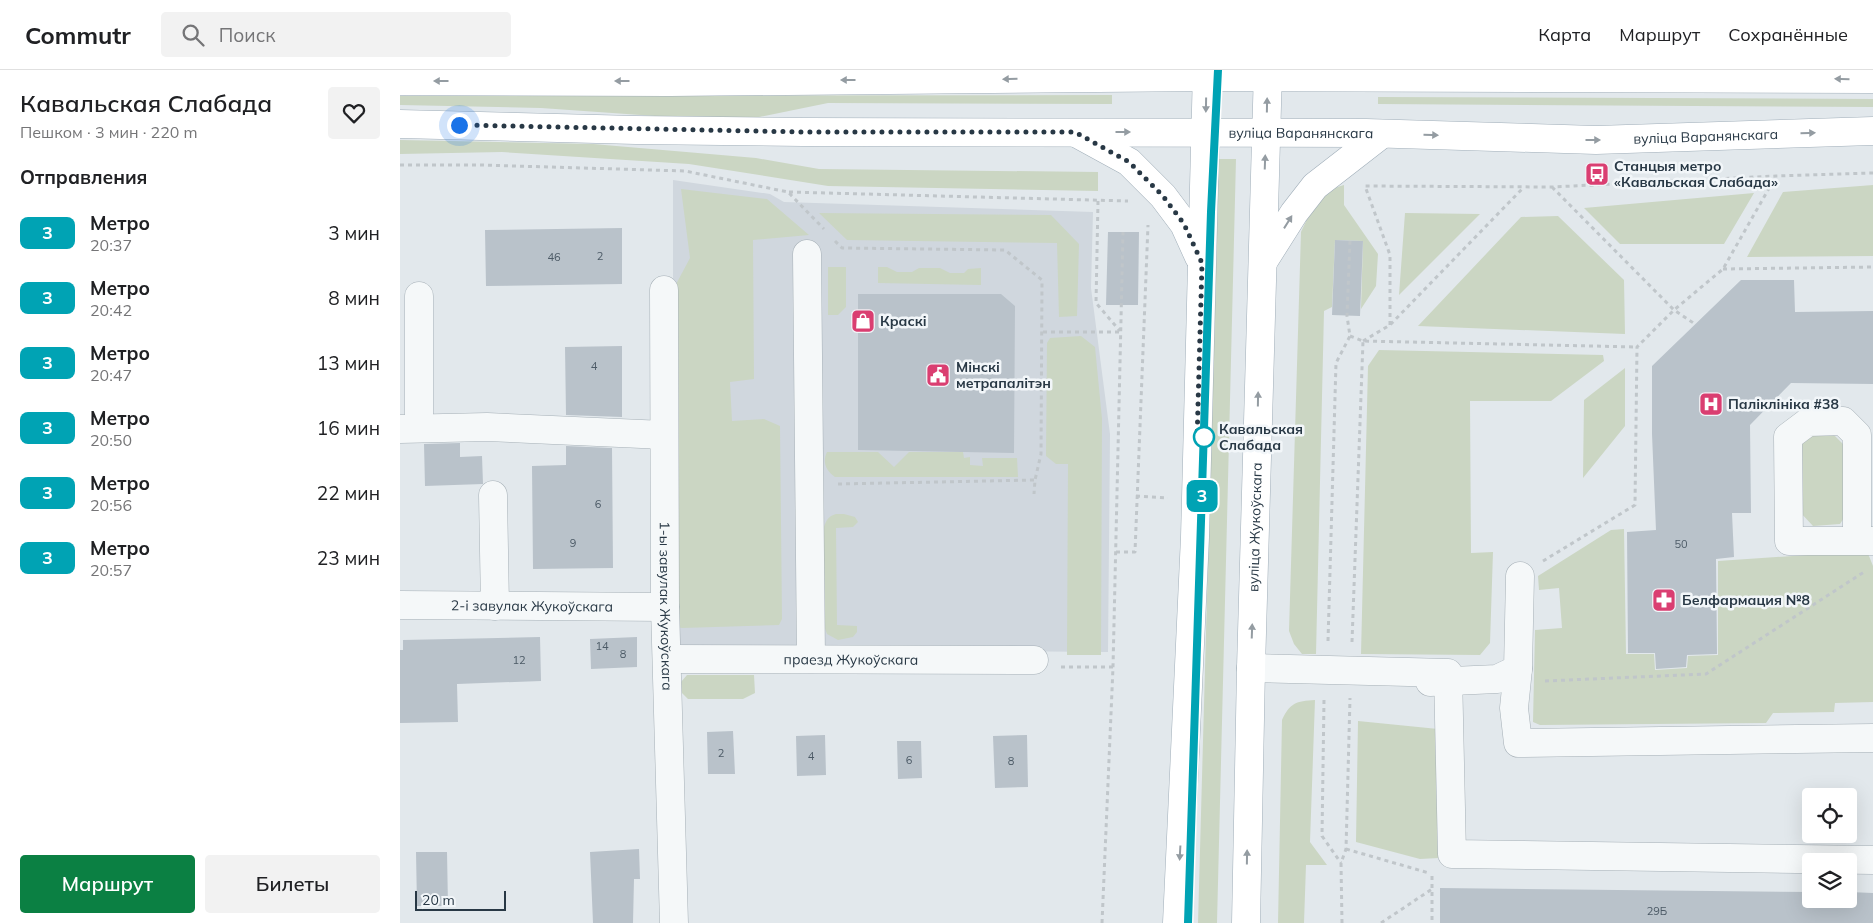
<!DOCTYPE html>
<html lang="ru">
<head>
<meta charset="utf-8">
<style>
  :root { --surface:#fff; --page:#f2f2f2; --text:#202124; --muted:#757577; --line:#e0e0e0; --accent:#0b8043 }
  body { margin:0; font-family:Mulish,sans-serif; background:var(--page); color:var(--text); height:100vh; display:flex; flex-direction:column; font-size:19px; white-space:nowrap }
  * { box-sizing:border-box; margin:0 }
  p { font-size:16px; color:var(--muted) }
  .icon { flex:none; width:28px; height:28px; fill:none; stroke:currentColor; stroke-width:2; stroke-linecap:round; stroke-linejoin:round }
  .map { position:relative; flex:1; overflow:hidden }
  .sheet { display:flex; flex-direction:column; background:var(--surface); width:400px }
  .sheet>* { flex:none }
  .badge { padding:0 10px; border-radius:8px; font-size:18px; line-height:32px }
  .controls { position:absolute; left:1402px; top:718px; display:grid; gap:10px }
  .controls a { display:grid; place-items:center; width:55px; height:55px; border-radius:5px; background:var(--surface); box-shadow:0 5px 20px #0002; font-size:25px }
  .scale { position:absolute; left:15px; bottom:12px; width:91px; box-sizing:border-box; padding-left:5px; border:2px solid #283845; border-top:0; font-size:14px; line-height:18px; white-space:nowrap; color:#283845; -webkit-text-stroke:4px #f2f6f9; paint-order:stroke }
  .you { position:absolute; width:25px; height:25px; margin:-12px; border:4px solid #fff; border-radius:50%; background:#1a73e8; box-shadow:0 0 0 8px #1a73e833 }
  .map>.badge { position:absolute; translate:-50% -50%; box-shadow:0 0 0 2px #fff }
  h2 { padding:0 20px; font-size:19px; line-height:45px }
  .round { display:grid; place-items:center; flex:none; width:52px; height:52px; border-radius:5px; background:var(--page) }
  .head { display:flex; align-items:center; justify-content:space-between; height:85px; padding:0 20px }
  h1 { font-size:24px; font-weight:600; line-height:38px }
  .primary-button { display:flex; gap:10px; margin-top:auto; padding:10px 20px }
  .primary-button a { flex:1; height:58px; border-radius:5px; background:var(--accent); color:#fff; font-size:20px; font-weight:600; line-height:58px; text-align:center }
  .primary-button a+a { background:var(--page); color:var(--text) }
  ul { padding:0; list-style:none }
  li { display:flex; align-items:center; gap:15px; height:65px; padding:0 20px }
  li div { flex:1 }
  li b { display:block; font-size:19px }
  li em { font-style:normal }
  li .badge { min-width:55px; font-weight:700; text-align:center }
  header { display:flex; align-items:center; gap:30px; box-sizing:border-box; height:70px; padding:0 25px; background:var(--surface); border-bottom:1px solid var(--line) }
  header strong { font-size:24px }
  nav { display:flex; gap:28px; margin-inline-start:auto; font-size:18px }
  .search { width:350px; height:45px; background:var(--page); display:flex; align-items:center; gap:12px; box-sizing:border-box; padding:0 18px; border-radius:5px; color:var(--muted); font-size:19px }
  main { display:flex; flex:1; min-height:0 }
  .map>svg:first-child { display:block }
</style>
</head>
<body>
<header>
<strong>Commutr</strong>
<div class="search"><svg class="icon" aria-label="search" viewBox="0 0 24 24"><circle cx="10" cy="10" r="6"/><path d="M15 15l6 6"/></svg>Поиск</div>
<nav><a>Карта</a><a>Маршрут</a><a>Сохранённые</a></nav>
</header>
<main>
<section class="sheet">
<div class="head"><div><h1>Кавальская Слабада</h1><p>Пешком · 3 мин · 220 m</p></div><a class="round"><svg class="icon" aria-label="heart" viewBox="0 0 24 24"><path d="M12 20l-8-8c-3-5 5-10 8-4 3-6 11-1 8 4z"/></svg></a></div>
<h2>Отправления</h2>
<ul>
<li><span class="badge" style="background:#00a3b4;color:#fff">3</span><div><b>Метро</b><p>20:37</p></div><em>3 мин</em></li>
<li><span class="badge" style="background:#00a3b4;color:#fff">3</span><div><b>Метро</b><p>20:42</p></div><em>8 мин</em></li>
<li><span class="badge" style="background:#00a3b4;color:#fff">3</span><div><b>Метро</b><p>20:47</p></div><em>13 мин</em></li>
<li><span class="badge" style="background:#00a3b4;color:#fff">3</span><div><b>Метро</b><p>20:50</p></div><em>16 мин</em></li>
<li><span class="badge" style="background:#00a3b4;color:#fff">3</span><div><b>Метро</b><p>20:56</p></div><em>22 мин</em></li>
<li><span class="badge" style="background:#00a3b4;color:#fff">3</span><div><b>Метро</b><p>20:57</p></div><em>23 мин</em></li>
</ul>
<div class="primary-button"><a>Маршрут</a><a>Билеты</a></div>
</section>
<div class="map">
<svg width="1473" height="853" viewBox="0 0 1473 853">
  <rect width="100%" height="100%" fill="#e2e8ec"/>
  <path fill="#d0d7de" d="M 273,110 L 370,124 L 384,132 L 693,142 L 691,218 L 710,364 L 708,582 L 273,578 Z"/>
  <path fill="#cbd6c3" d="M 712,25 L 712,34 L 428,33 L 359,47 L 312,50 L 141,38 L 0,35 L 0,26 Z
    M 978,27 L 1473,29 L 1473,37 L 978,34 Z
    M 0,70 L 193,74 L 356,88 L 419,99 L 698,102 L 698,121 L 428,116 L 289,94 L 102,82 L 0,84 Z
    M 819,89 L 836,89 L 817,853 L 798,853 Z
    M 944,115 L 944,135 L 978,184 L 976,216 L 961,239 L 963,171 L 935,170 L 932,237 L 924,241 L 916,584 L 902,584 L 894,574 L 889,561 L 901,162 C 910,143 921,120 944,115 Z
    M 1473,115 L 1473,186 L 1347,187 L 1383,122 Z
    M 281,119 L 367,129 L 409,165 L 353,170 L 354,309 L 330,312 L 332,351 L 364,349 L 380,356 L 382,549 L 379,555 L 282,558 L 274,556 L 274,218 L 290,188 Z
    M 1354,123 L 1324,174 L 1220,174 L 1184,138 Z
    M 419,143 L 651,145 L 679,174 L 677,246 L 659,247 L 657,173 L 447,170 Z
    M 1005,143 L 1080,144 L 999,225 Z
    M 1158,146 L 1224,210 L 1225,264 L 1018,256 L 1121,147 Z
    M 428,197 L 446,197 L 446,237 L 438,245 L 428,245 Z
    M 478,197 L 487,197 L 497,202 L 512,202 L 519,198 L 540,198 L 550,203 L 564,203 L 568,199 L 581,198 L 581,215 L 478,213 Z
    M 681,266 L 695,277 L 702,349 L 701,585 L 667,585 L 668,394 L 656,394 L 646,386 L 647,273 L 650,268 Z
    M 979,280 L 1203,285 L 1204,291 L 1151,331 L 1070,331 L 1071,483 L 1093,482 L 1090,573 L 1080,585 L 961,584 L 968,296 Z
    M 1225,298 L 1225,356 L 1183,408 L 1184,330 Z
    M 1433,364 L 1446,377 L 1449,440 L 1440,454 L 1413,456 L 1399,441 L 1397,380 L 1410,365 Z
    M 427,382 L 478,382 L 494,397 L 509,382 L 563,382 L 564,388 L 570,387 L 570,395 L 583,396 L 582,388 L 617,388 L 618,407 L 435,407 C 426,401 422,392 427,382 Z
    M 436,444 L 444,444 L 455,447 L 458,452 L 453,457 L 436,458 L 437,555 L 457,556 L 457,562 L 453,567 L 438,570 L 427,564 L 423,553 L 424,457 C 426,451 428,446 436,444 Z
    M 1224,459 L 1226,584 L 1254,584 L 1255,600 L 1287,598 L 1288,586 L 1318,585 L 1318,491 L 1467,481 L 1473,496 L 1473,632 L 1435,633 L 1434,642 L 1373,643 L 1366,653 L 1140,655 L 1133,652 L 1135,560 L 1162,558 L 1159,518 L 1139,520 L 1138,506 L 1211,460 Z
    M 287,605 L 354,605 L 355,623 L 343,629 L 288,629 L 281,622 L 281,612 Z
    M 915,630 L 910,772 L 927,795 L 906,795 L 904,853 L 878,853 L 882,650 C 890,633 896,631 915,630 Z
    M 958,651 L 1038,659 L 1039,788 L 1020,789 L 956,772 Z"/>
  <path fill="#b9c2ca" d="M 222,158 L 222,214 L 86,216 L 85,160 Z
    M 708,162 L 739,162 L 738,235 L 706,235 Z
    M 935,170 L 963,171 L 960,246 L 932,245 Z
    M 1341,210 L 1394,210 L 1395,242 L 1473,241 L 1473,314 L 1391,313 L 1350,355 L 1351,443 L 1332,443 L 1334,487 L 1316,489 L 1317,584 L 1287,585 L 1286,597 L 1256,599 L 1255,583 L 1228,583 L 1227,462 L 1256,460 L 1252,364 L 1252,296 Z
    M 458,224 L 601,224 L 615,236 L 614,383 L 458,380 Z
    M 222,276 L 222,347 L 166,345 L 165,277 Z
    M 60,373 L 60,387 L 82,386 L 83,414 L 25,416 L 24,374 Z
    M 166,376 L 212,378 L 213,498 L 133,499 L 132,396 L 166,395 Z
    M 140,567 L 141,611 L 57,614 L 58,652 L 0,653 L 0,580 L 3,580 L 3,570 Z
    M 237,567 L 237,597 L 191,599 L 190,569 Z
    M 333,661 L 335,704 L 308,704 L 307,662 Z
    M 425,665 L 426,705 L 397,706 L 396,666 Z
    M 627,665 L 628,717 L 595,718 L 593,666 Z
    M 497,671 L 521,671 L 522,708 L 498,709 Z
    M 239,779 L 240,809 L 234,809 L 233,853 L 193,853 L 190,782 Z
    M 16,782 L 47,782 L 48,836 L 17,836 Z
    M 1040,818 L 1411,822 L 1411,829 L 1449,829 L 1449,822 L 1473,823 L 1473,853 L 1040,853 Z"/>
  <g fill="none" stroke-linecap="round" stroke-linejoin="round">
    <g stroke="#a6b0b7" stroke-width="29">
      <g id="minor">
        <path d="M 407,184 L 411,589"/>
        <path id="s1" d="M 264,220 L 265,537 L 274,853"/>
        <path d="M 19,358 L 19,226"/>
        <path d="M 0,359 L 87,357 L 264,365"/>
        <path d="M 93,425 L 95,536"/>
        <path d="M 1457,471 L 1457,365 L 1443,351 L 1408,352 L 1388,367 L 1389,471 L 1473,471"/>
        <path id="s2" d="M 0,535 L 265,537"/>
        <path id="s3" d="M 267,589 L 634,590"/>
        <path d="M 851,598 L 1048,603 L 1052,784 L 1473,790"/>
        <path d="M 1118,599 L 1114,638 L 1118,673 L 1473,668"/>
        <path d="M 1030,612 L 1097,609 L 1118,599 L 1120,506"/>
      </g>
    </g>
    <g stroke="#a0aeb9" stroke-width="29">
      <g id="major">
        <path d="M 0,11 L 270,12 L 807,7 L 1473,9"/>
        <path id="s4" d="M 0,54 L 236,60 L 403,62 L 966,63 L 1196,70 L 1473,61"/>
        <path d="M 676,63 L 729,92 L 763,126 L 784,154 L 799,187"/>
        <path d="M 863,192 L 894,143 L 915,116 L 982,64"/>
        <path d="M 777,853 L 795,467 L 807,0"/>
        <path id="s5" d="M 846,853 L 851,598 L 868,0"/>
      </g>
    </g>
    <path stroke="#c0c6ca" stroke-width="3" stroke-dasharray="4 4" stroke-linecap="butt" d="M 0,95 L 81,95 L 285,101 L 388,122 L 424,159
      M 1197,100 L 1197,114
      M 1152,117 L 1274,240 L 1295,254
      M 389,122 L 728,131
      M 698,131 L 696,233 L 720,261
      M 435,171 L 442,178 L 605,180 L 642,210 L 641,384 L 635,410 L 634,424
      M 1323,199 L 1473,197
      M 990,255 L 990,185 L 965,116 L 1152,117 L 1376,106 L 1473,103
      M 643,262 L 720,262
      M 950,266 L 963,271 L 1237,277
      M 963,271 L 990,255 L 1124,117
      M 438,414 L 635,410
      M 736,426 L 768,428
      M 716,482 L 735,482 L 748,155
      M 1143,491 L 1235,435 L 1237,277 L 1274,240 L 1323,199 L 1376,106
      M 928,571 L 936,293 L 950,266 L 947,246 L 950,171
      M 952,572 L 963,271
      M 661,597 L 713,597
      M 1145,611 L 1306,604 L 1464,502
      M 924,630 L 922,766 L 941,793
      M 946,779 L 1029,803
      M 1032,806 L 1032,853
      M 702,853 L 713,597 L 723,162
      M 942,853 L 941,793 L 946,779 L 950,628
      M 981,853 L 1032,819"/>
    <use href="#minor" stroke="#f5f8f9" stroke-width="28"/>
    <use href="#major" stroke="#fff" stroke-width="28"/>
  </g>
  <defs><path id="oneway-solid" d="M-6-.8H1V-3.2L6.5 0L1 3.2V.8H-6Z" transform="scale(1.25)"/></defs>
  <g fill="#949ca2">
    <use href="#oneway-solid" transform="translate(610 9) rotate(178)"/>
    <use href="#oneway-solid" transform="translate(1442 9) rotate(-179)"/>
    <use href="#oneway-solid" transform="translate(448 10) rotate(180)"/>
    <use href="#oneway-solid" transform="translate(41 11) rotate(-180)"/>
    <use href="#oneway-solid" transform="translate(222 11) rotate(-180)"/>
    <use href="#oneway-solid" transform="translate(806 35) rotate(91)"/>
    <use href="#oneway-solid" transform="translate(867 35) rotate(-89)"/>
    <use href="#oneway-solid" transform="translate(723 62)"/>
    <use href="#oneway-solid" transform="translate(1408 63) rotate(-2)"/>
    <use href="#oneway-solid" transform="translate(1031 65) rotate(2)"/>
    <use href="#oneway-solid" transform="translate(1193 70)"/>
    <use href="#oneway-solid" transform="translate(865 92) rotate(-88)"/>
    <use href="#oneway-solid" transform="translate(888 152) rotate(-58)"/>
    <use href="#oneway-solid" transform="translate(858 329) rotate(-89)"/>
    <use href="#oneway-solid" transform="translate(852 561) rotate(-88)"/>
    <use href="#oneway-solid" transform="translate(780 783) rotate(93)"/>
    <use href="#oneway-solid" transform="translate(847 787) rotate(-89)"/>
  </g>
  <g fill="none" stroke-linecap="round" stroke-linejoin="round">
    <g stroke="#fff" stroke-width="11">
      <path id="line" d="M 788,853 L 811,142 L 818,0"/>
    </g>
    <use href="#line" stroke="#00a3b4" stroke-width="8"/>
    <path stroke="#283845" stroke-width="5" stroke-dasharray="0 9" d="M 59,55 L 403,62 L 675,62 L 729,92 L 763,126 L 784,154 L 802,193 L 797,371 L 804,367"/>
  </g>
  <defs>
    <g id="bus-square" transform="scale(1.25)"><rect x="-9" y="-9" width="18" height="18" rx="4" fill="#da3e71" stroke="#f2f6f9"/><path d="M-5-6H5V4H4V6H2V4H-2V6H-4V4H-5ZM-3.5-4V0h7V-4ZM-3.5 1.2v1.5H-2V1.2ZM2 1.2v1.5H3.5V1.2Z" fill="#fff"/></g>
    <g id="shop-square" transform="scale(1.25)"><rect x="-9" y="-9" width="18" height="18" rx="4" fill="#da3e71" stroke="#f2f6f9"/><path d="M-5-2.5h2.3a2.7 3.5 0 0 1 5.4 0H5L5.5 6h-11ZM-1.5-2.5h3a1.5 2.3 0 0 0-3 0Z" fill="#fff"/></g>
    <g id="civic-square" transform="scale(1.25)"><rect x="-9" y="-9" width="18" height="18" rx="4" fill="#da3e71" stroke="#f2f6f9"/><path d="M-.6-6.5H3V-4.5H.6V-3L4-1V1h2V6H-6V1h2V-1L-.6-3ZM-1.2 2.5V6h2.4V2.5Z" fill="#fff"/></g>
    <g id="hospital-square" transform="scale(1.25)"><rect x="-9" y="-9" width="18" height="18" rx="4" fill="#da3e71" stroke="#f2f6f9"/><path d="M-5-5h3v3.5h4V-5h3V5h-3V1.5h-4V5h-3Z" fill="#fff"/></g>
    <g id="pharmacy-square" transform="scale(1.25)"><rect x="-9" y="-9" width="18" height="18" rx="4" fill="#da3e71" stroke="#f2f6f9"/><path d="M-2-6h4v4h4v4h-4v4h-4v-4h-4v-4h4Z" fill="#fff"/></g>
  </defs>
  <g fill-rule="evenodd">
    <use href="#bus-square" x="1197" y="104"/>
    <use href="#shop-square" x="463" y="251"/>
    <use href="#civic-square" x="538" y="305"/>
    <use href="#hospital-square" x="1311" y="334"/>
    <use href="#pharmacy-square" x="1264" y="530"/>
  </g>
  <circle fill="#fff" stroke="#00a3b4" stroke-width="2.5" cx="804" cy="367" r="10"/>
  <g text-anchor="middle" dominant-baseline="central" stroke-width="5" stroke-linejoin="round" paint-order="stroke">
    <g font-size="11" fill="#4c5a66">
      <text x="200" y="186">2</text>
      <text x="154" y="187">46</text>
      <text x="194" y="296">4</text>
      <text x="198" y="434">6</text>
      <text x="173" y="473">9</text>
      <text x="1281" y="474">50</text>
      <text x="202" y="576">14</text>
      <text x="223" y="584">8</text>
      <text x="119" y="590">12</text>
      <text x="321" y="683">2</text>
      <text x="411" y="686">4</text>
      <text x="509" y="690">6</text>
      <text x="611" y="691">8</text>
      <text x="1257" y="841">29Б</text>
    </g>
    <g font-size="14" fill="#283845" stroke="#f2f6f9">
      <text stroke="none"><textPath href="#s4" startOffset="901">вуліца Варанянскага</textPath></text>
      <text stroke="none"><textPath href="#s4" startOffset="1306">вуліца Варанянскага</textPath></text>
      <text stroke="none"><textPath href="#s5" startOffset="396">вуліца Жукоўскага</textPath></text>
      <text stroke="none"><textPath href="#s2" startOffset="132">2-і завулак Жукоўскага</textPath></text>
      <text stroke="none"><textPath href="#s1" startOffset="316">1-ы завулак Жукоўскага</textPath></text>
      <text stroke="none"><textPath href="#s3" startOffset="184">праезд Жукоўскага</textPath></text>
    </g>
    <g font-size="14" font-weight="bold" fill="#283845" stroke="#f2f6f9" text-anchor="start">
      <text x="1214" y="96">Станцыя метро<tspan x="1214" dy="16">«Кавальская Слабада»</tspan></text>
      <text x="480" y="251">Краскі</text>
      <text x="556" y="297">Мінскі<tspan x="556" dy="16">метрапалітэн</tspan></text>
      <text x="1328" y="334">Паліклініка #38</text>
      <text x="1282" y="530">Белфармация №8</text>
    </g>
    <g font-size="14" font-weight="bold" fill="#283845" stroke="#f2f6f9" text-anchor="start">
      <text x="819" y="359">Кавальская<tspan x="819" dy="16">Слабада</tspan></text>
    </g>
  </g>
</svg>
<div class="controls">
<a><svg class="icon" aria-label="locate" viewBox="0 0 24 24"><circle cx="12" cy="12" r="6"/><path d="M12 2v4M12 18v4M2 12h4M18 12h4"/></svg></a>
<a><svg class="icon" aria-label="layers" viewBox="0 0 24 24"><path d="M12 4l9 5-9 5-9-5zM3 14l9 5 9-5"/></svg></a>
</div>
<div class="scale">20 m</div>
<div class="you" style="left:59px;top:55px"></div>
<b class="badge" style="left:802px;top:426px;background:#00a3b4;color:#fff">3</b>
</div>
</main>
</body>
</html>
